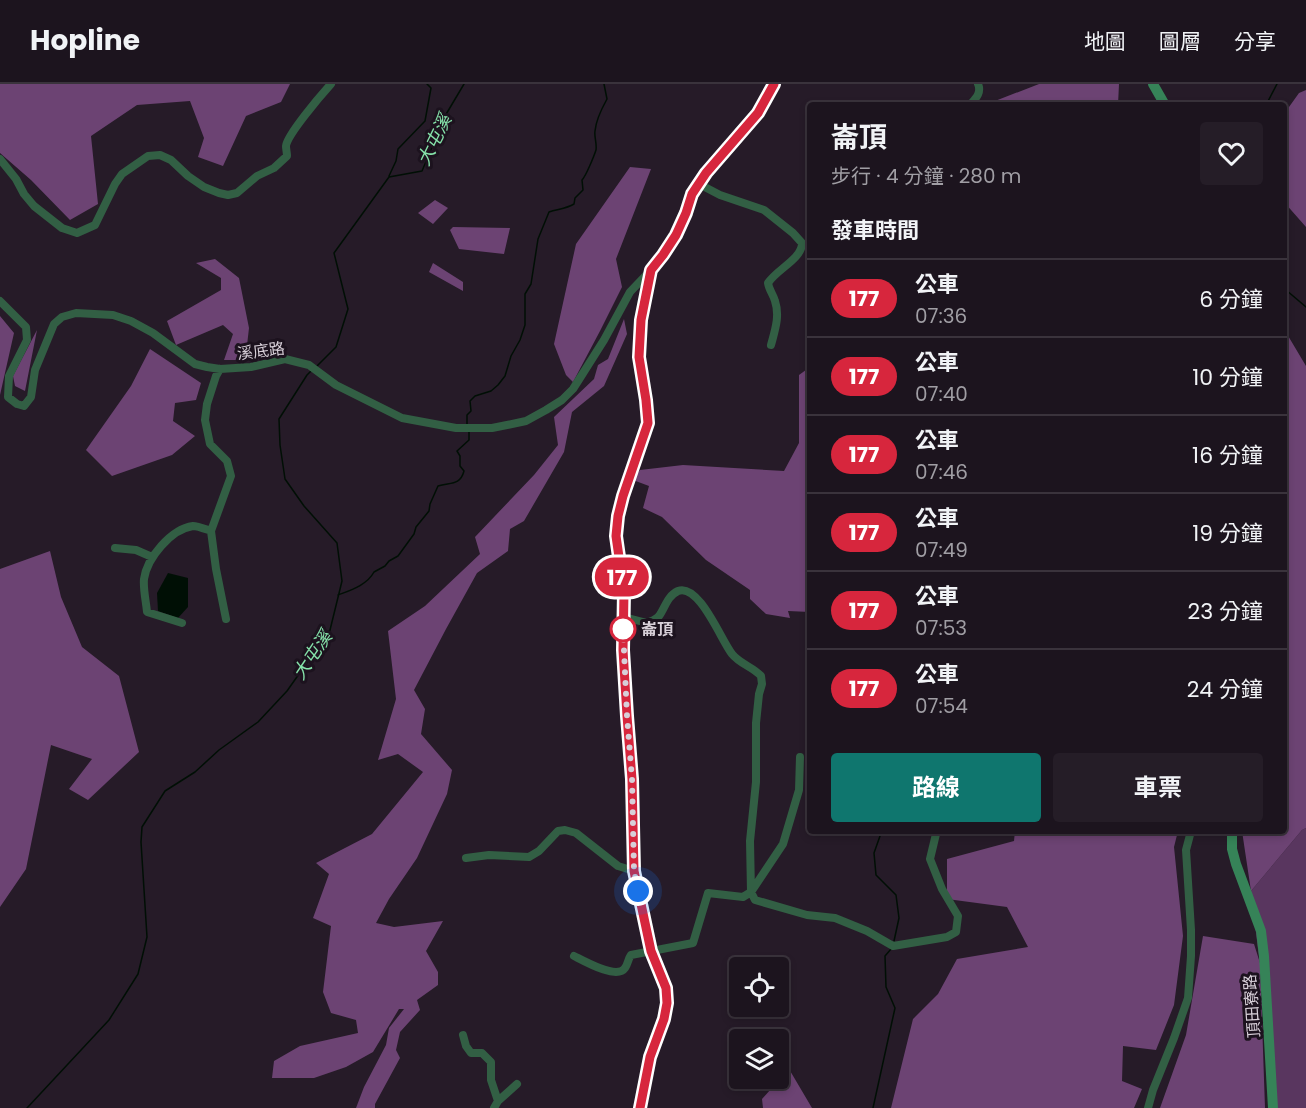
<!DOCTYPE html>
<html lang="zh-TW">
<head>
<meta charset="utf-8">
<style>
  :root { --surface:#1c141e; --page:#251d27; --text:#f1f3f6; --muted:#a09ea4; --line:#3a333c; --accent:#0f766e }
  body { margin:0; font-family:Poppins,"Noto Sans TC",sans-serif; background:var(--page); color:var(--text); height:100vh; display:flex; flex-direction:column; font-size:22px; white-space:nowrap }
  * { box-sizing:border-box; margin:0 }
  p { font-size:20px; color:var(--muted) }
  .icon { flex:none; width:33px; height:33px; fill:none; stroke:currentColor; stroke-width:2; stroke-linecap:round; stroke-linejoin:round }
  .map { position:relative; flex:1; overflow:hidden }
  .sheet { position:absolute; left:807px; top:18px; width:480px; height:732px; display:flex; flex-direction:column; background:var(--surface); border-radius:6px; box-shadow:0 3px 9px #0003,0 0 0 2px var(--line) }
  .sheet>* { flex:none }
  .badge { padding:0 12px; border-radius:20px; font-size:21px; line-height:39px }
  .tools { position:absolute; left:729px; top:873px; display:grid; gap:12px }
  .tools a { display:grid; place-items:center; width:60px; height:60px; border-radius:6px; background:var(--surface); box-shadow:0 3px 9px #0003,0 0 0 2px var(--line); font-size:30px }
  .you { position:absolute; width:30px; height:30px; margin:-15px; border:4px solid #fff; border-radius:50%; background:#1a73e8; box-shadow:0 0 0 9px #1a73e833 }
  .map>.badge { position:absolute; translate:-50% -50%; box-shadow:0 0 0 3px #fff }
  h2 { padding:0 24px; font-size:22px; line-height:54px }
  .round { display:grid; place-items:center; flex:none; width:63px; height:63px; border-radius:6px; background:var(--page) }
  .headline { display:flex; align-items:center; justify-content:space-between; height:102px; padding:0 24px }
  h1 { font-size:28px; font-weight:700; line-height:45px }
  .cta { display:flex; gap:12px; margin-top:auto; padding:12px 24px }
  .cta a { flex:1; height:69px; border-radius:6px; background:var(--accent); color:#fff; font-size:24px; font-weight:700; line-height:69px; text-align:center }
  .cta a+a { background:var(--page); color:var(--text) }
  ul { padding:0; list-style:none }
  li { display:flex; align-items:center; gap:18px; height:78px; padding:0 24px; border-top:2px solid var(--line) }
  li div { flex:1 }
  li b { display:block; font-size:22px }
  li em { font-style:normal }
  li .badge { min-width:66px; font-weight:700; text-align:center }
  header { display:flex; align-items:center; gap:36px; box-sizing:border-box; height:84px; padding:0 30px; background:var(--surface); border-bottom:2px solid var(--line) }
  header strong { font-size:28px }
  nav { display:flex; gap:33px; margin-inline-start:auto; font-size:21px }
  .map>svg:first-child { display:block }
</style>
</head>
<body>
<header>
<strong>Hopline</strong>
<nav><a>地圖</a><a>圖層</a><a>分享</a></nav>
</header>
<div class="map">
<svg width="1306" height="1024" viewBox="0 0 1306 1024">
  <rect width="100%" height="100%" fill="#261b28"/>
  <path fill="#59365f" d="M 1306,744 L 1306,1024 L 1277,1024 L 1251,807 L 1302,746 Z"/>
  <path fill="#6c4373" d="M 0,0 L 290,0 L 281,18 L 246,32 L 223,82 L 198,73 L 204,54 L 190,17 L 137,21 L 91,52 L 98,120 L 70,136 L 31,96 L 0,69 Z
    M 1039,0 L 1119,0 L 1118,21 L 995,21 L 995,17 Z
    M 1306,6 L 1306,143 L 1284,118 L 1284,30 L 1299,9 Z
    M 630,83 L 651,85 L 616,175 L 622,203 L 600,247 L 573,298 L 566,291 L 554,260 L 576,160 Z
    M 435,116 L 448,124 L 433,140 L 418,129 Z
    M 453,143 L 510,144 L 504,170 L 459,165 L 450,146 Z
    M 215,175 L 239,194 L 249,244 L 246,270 L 269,271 L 266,276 L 224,276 L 233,250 L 223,241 L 176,261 L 167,237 L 221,206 L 221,194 L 196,179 Z
    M 433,179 L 463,198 L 463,207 L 429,188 Z
    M 0,232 L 14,249 L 0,311 Z
    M 624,235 L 627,250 L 604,302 L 572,328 L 564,368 L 524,437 L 510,445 L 508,467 L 477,489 L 446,545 L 414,606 L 425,625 L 421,650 L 452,686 L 447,710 L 417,774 L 389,815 L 376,839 L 394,843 L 443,837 L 426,867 L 438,888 L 438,901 L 417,916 L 420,926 L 400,948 L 396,966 L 400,974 L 375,1020 L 375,1024 L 356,1024 L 364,1003 L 386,961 L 389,944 L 404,925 L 399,925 L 373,968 L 346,983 L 314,994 L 272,994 L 274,977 L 300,962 L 358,949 L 356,936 L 331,929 L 323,908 L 331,842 L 313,834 L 329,790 L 316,779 L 372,750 L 423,688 L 398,670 L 378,676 L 396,615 L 388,547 L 425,522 L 480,470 L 475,453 L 534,391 L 558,361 L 554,333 L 594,295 L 598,281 L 608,275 Z
    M 1284,245 L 1306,282 L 1306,744 L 1302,746 L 1251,807 L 1242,747 L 1284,747 Z
    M 37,246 L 25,307 L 15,302 L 13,292 Z
    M 150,265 L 201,299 L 196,316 L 175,319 L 173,337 L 195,352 L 172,371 L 112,392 L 86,366 L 131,302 Z
    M 810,283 L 810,528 L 788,527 L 790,534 L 766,530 L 750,515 L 750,506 L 706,476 L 662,433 L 643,424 L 649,402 L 633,396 L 640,386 L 683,381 L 784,387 L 799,359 L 799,291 Z
    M 50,467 L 61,513 L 82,563 L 119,592 L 139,668 L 88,716 L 69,705 L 92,675 L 51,661 L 26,785 L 0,823 L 0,485 Z
    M 1015,747 L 1178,747 L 1174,763 L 1183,852 L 1174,921 L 1156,966 L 1123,962 L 1122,997 L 1142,1005 L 1134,1024 L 891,1024 L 913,935 L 938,910 L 957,875 L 1028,863 L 1007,823 L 947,815 L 947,775 L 1014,757 Z
    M 1203,852 L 1254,860 L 1260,879 L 1265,1024 L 1160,1024 L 1186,951 Z
    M 789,985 L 812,1024 L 763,1024 L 762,1015 Z"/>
  <path fill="#000f05" d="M 168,489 L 188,494 L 188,523 L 178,534 L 158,527 L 157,509 Z"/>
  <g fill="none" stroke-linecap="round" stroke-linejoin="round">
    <path stroke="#000f05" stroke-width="1.5" d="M 1266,21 L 1277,0
      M 389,92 L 396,77 L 398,65 L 425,37 L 431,4 L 427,0
      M 1284,206 L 1286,206 L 1306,223
      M 316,283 L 336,263 L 348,225 L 334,169 L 389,93 L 422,87 L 445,32 L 464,0
      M 467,340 L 467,331 L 471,327 L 470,317 L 475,312 L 491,307 L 498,301 L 505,292 L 511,272 L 520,256 L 525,241 L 525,210 L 531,200 L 538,155 L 549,128 C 557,125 566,125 574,120 L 575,114 L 583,106 L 582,96 C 586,92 594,72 596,66 C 597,59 594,53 595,47 C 596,36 602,24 607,15 L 604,0
      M 338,511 C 351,506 367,501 374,488 L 385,482 L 389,477 L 398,472 L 414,450 L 416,443 L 429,427 L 430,420 L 438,402 C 450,398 460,402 464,387 L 460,382 L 460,372 L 457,367 L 469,356 L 469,348
      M 875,747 L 880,752 L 874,769 L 876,791 L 896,811 L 899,834 L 894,857
      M 27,1024 L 109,936 L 138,890 L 147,853 L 141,758 L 142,743 L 165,707 L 195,688 L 219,666 L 258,638 L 287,607 L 330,546 L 342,497 L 337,459 L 304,422 L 285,395 L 280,361 L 279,335 L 307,291 L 312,286
      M 873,1024 L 895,924 L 886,903 L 885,872 L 891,865"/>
    <path stroke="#325f44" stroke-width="8" d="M 970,21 C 975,15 982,9 978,0
      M 0,75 L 16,95 L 24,110 L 34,122 L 62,144 L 77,149 L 95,141 L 115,100 L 122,90 L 148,72 L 160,71 L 171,76 L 188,92 L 204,103 L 219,109 L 228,111 L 237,109 L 257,92 L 274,84 L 287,72 C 287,69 286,65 286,62 C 287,51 321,11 331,0
      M 699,100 L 720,111 L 764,126 L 793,149 L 802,159 C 802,175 777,185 768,199 C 769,206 773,210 775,217 C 780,232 775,246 771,261
      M 0,217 L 26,243 L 27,256 L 9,292 L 8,313 L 17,320 L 24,322 L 31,313 L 35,286 L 54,240 L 62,233 L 76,229 L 113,231 L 131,237 L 153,249 L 195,280 L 207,283 L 220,285 L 251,283 L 285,275 L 309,281 L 336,301 L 402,334 L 456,344 L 492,344 L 507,341 L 526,337 L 546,326 L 562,316 L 573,305 L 604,256 L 630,208 L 650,187
      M 220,285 L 216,292 L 207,320 L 205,336 L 210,360 L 227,377 L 231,392 L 211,447 L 216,485 L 226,535
      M 115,464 L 136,466 L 152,473
      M 624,533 L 647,539 C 651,537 656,536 659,532 C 665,524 667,512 678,507 C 699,499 721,556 732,570 C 740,580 753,583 761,592 L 762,600 L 759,610 L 756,639 L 756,698 L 750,757 L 751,808 L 755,816 L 807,831 L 835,834 L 867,847 L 893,862 L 947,853 L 956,848 L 958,832 L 942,805 L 930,775 L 936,750 L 939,747
      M 182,539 L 147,528 C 146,517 143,505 144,495 C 147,474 171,445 193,442 C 198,442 205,445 211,447
      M 466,774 L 489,771 L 529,773 L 539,767 L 558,747 L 565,746 L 576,749 L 618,782 L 634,787
      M 574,872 C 584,877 617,896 625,884 C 628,880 628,875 631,871 L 693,859 L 708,809 L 743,813 L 751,808 L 783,760 L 799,706 L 800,673
      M 463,951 L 466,962 L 471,969 L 482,969 L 491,978 L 491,996 L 498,1017 L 494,1024
      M 498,1017 L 517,1000
      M 1148,1024 L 1153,1006 L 1174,954 L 1188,914 L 1191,872 L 1191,846 L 1186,766 L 1191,747"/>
    <path stroke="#368358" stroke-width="10" d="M 1153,0 L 1165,21
      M 1232,747 L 1232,765 L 1236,780 L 1261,847 L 1264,872 L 1273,1024
      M 640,1024 L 650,973 L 664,935 L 667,919 L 666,904 L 651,867 L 634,787 L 632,695 L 627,632 L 623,566 L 624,509 L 616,452 L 618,432 L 623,412 L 648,339 L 646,316 L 639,273 L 641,236 L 651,186 L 663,171 L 676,151 L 686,130 L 692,110 L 706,89 L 758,29 L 774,0"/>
  </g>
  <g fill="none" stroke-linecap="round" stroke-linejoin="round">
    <g stroke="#fff" stroke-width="14">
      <path id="line" d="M 640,1024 L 650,973 L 664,935 L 667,919 L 666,904 L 651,867 L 634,787 L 632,695 L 627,632 L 623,566 L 624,508 L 616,452 L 618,432 L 623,412 L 648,339 L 646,316 L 639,273 L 641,236 L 651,186 L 663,171 L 676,151 L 686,129 L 692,110 L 706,89 L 758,29 L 774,0"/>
    </g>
    <use href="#line" stroke="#d7263d" stroke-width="9"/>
    <path stroke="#d7cfd8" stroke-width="6" stroke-dasharray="0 10.8" d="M 623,545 L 627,632 L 632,695 L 634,787 L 638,807"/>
  </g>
  <circle fill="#fff" stroke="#d7263d" stroke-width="3" cx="623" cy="545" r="12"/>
  <g text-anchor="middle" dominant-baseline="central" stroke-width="6" stroke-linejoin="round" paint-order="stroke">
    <g font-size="16" fill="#d7cfd8" stroke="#1c121e">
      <text transform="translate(261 267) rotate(-7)">溪底路</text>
      <text transform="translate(1252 922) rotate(-94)">頂田寮路</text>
    </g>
    <g font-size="16" font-weight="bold" fill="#d7cfd8" stroke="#1c121e" text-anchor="start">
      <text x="641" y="545">崙頂</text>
    </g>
    <g font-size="18" font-style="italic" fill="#86e4ab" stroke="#1c121e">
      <text transform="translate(434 56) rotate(-64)">大屯溪</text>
      <text transform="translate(312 571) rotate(-56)">大屯溪</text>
    </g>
  </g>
</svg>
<div class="tools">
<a><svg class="icon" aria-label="locate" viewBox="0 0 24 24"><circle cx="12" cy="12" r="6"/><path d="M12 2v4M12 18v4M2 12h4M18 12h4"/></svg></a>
<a><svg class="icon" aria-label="layers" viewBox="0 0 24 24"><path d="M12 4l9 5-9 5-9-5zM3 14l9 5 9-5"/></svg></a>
</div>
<div class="you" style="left:638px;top:807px"></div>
<b class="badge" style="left:622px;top:493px;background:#d7263d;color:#fff">177</b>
<section class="sheet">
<div class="headline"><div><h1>崙頂</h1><p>步行 · 4 分鐘 · 280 m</p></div><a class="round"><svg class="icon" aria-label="heart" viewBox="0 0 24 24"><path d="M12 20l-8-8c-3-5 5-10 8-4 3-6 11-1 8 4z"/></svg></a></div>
<h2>發車時間</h2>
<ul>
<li><span class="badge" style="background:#d7263d;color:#fff">177</span><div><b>公車</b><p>07:36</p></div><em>6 分鐘</em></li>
<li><span class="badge" style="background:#d7263d;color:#fff">177</span><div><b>公車</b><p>07:40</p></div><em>10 分鐘</em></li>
<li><span class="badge" style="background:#d7263d;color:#fff">177</span><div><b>公車</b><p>07:46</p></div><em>16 分鐘</em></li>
<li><span class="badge" style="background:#d7263d;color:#fff">177</span><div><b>公車</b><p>07:49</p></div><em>19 分鐘</em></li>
<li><span class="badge" style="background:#d7263d;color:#fff">177</span><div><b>公車</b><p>07:53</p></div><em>23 分鐘</em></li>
<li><span class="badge" style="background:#d7263d;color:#fff">177</span><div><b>公車</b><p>07:54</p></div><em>24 分鐘</em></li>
</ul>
<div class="cta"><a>路線</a><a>車票</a></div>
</section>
</div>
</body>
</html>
